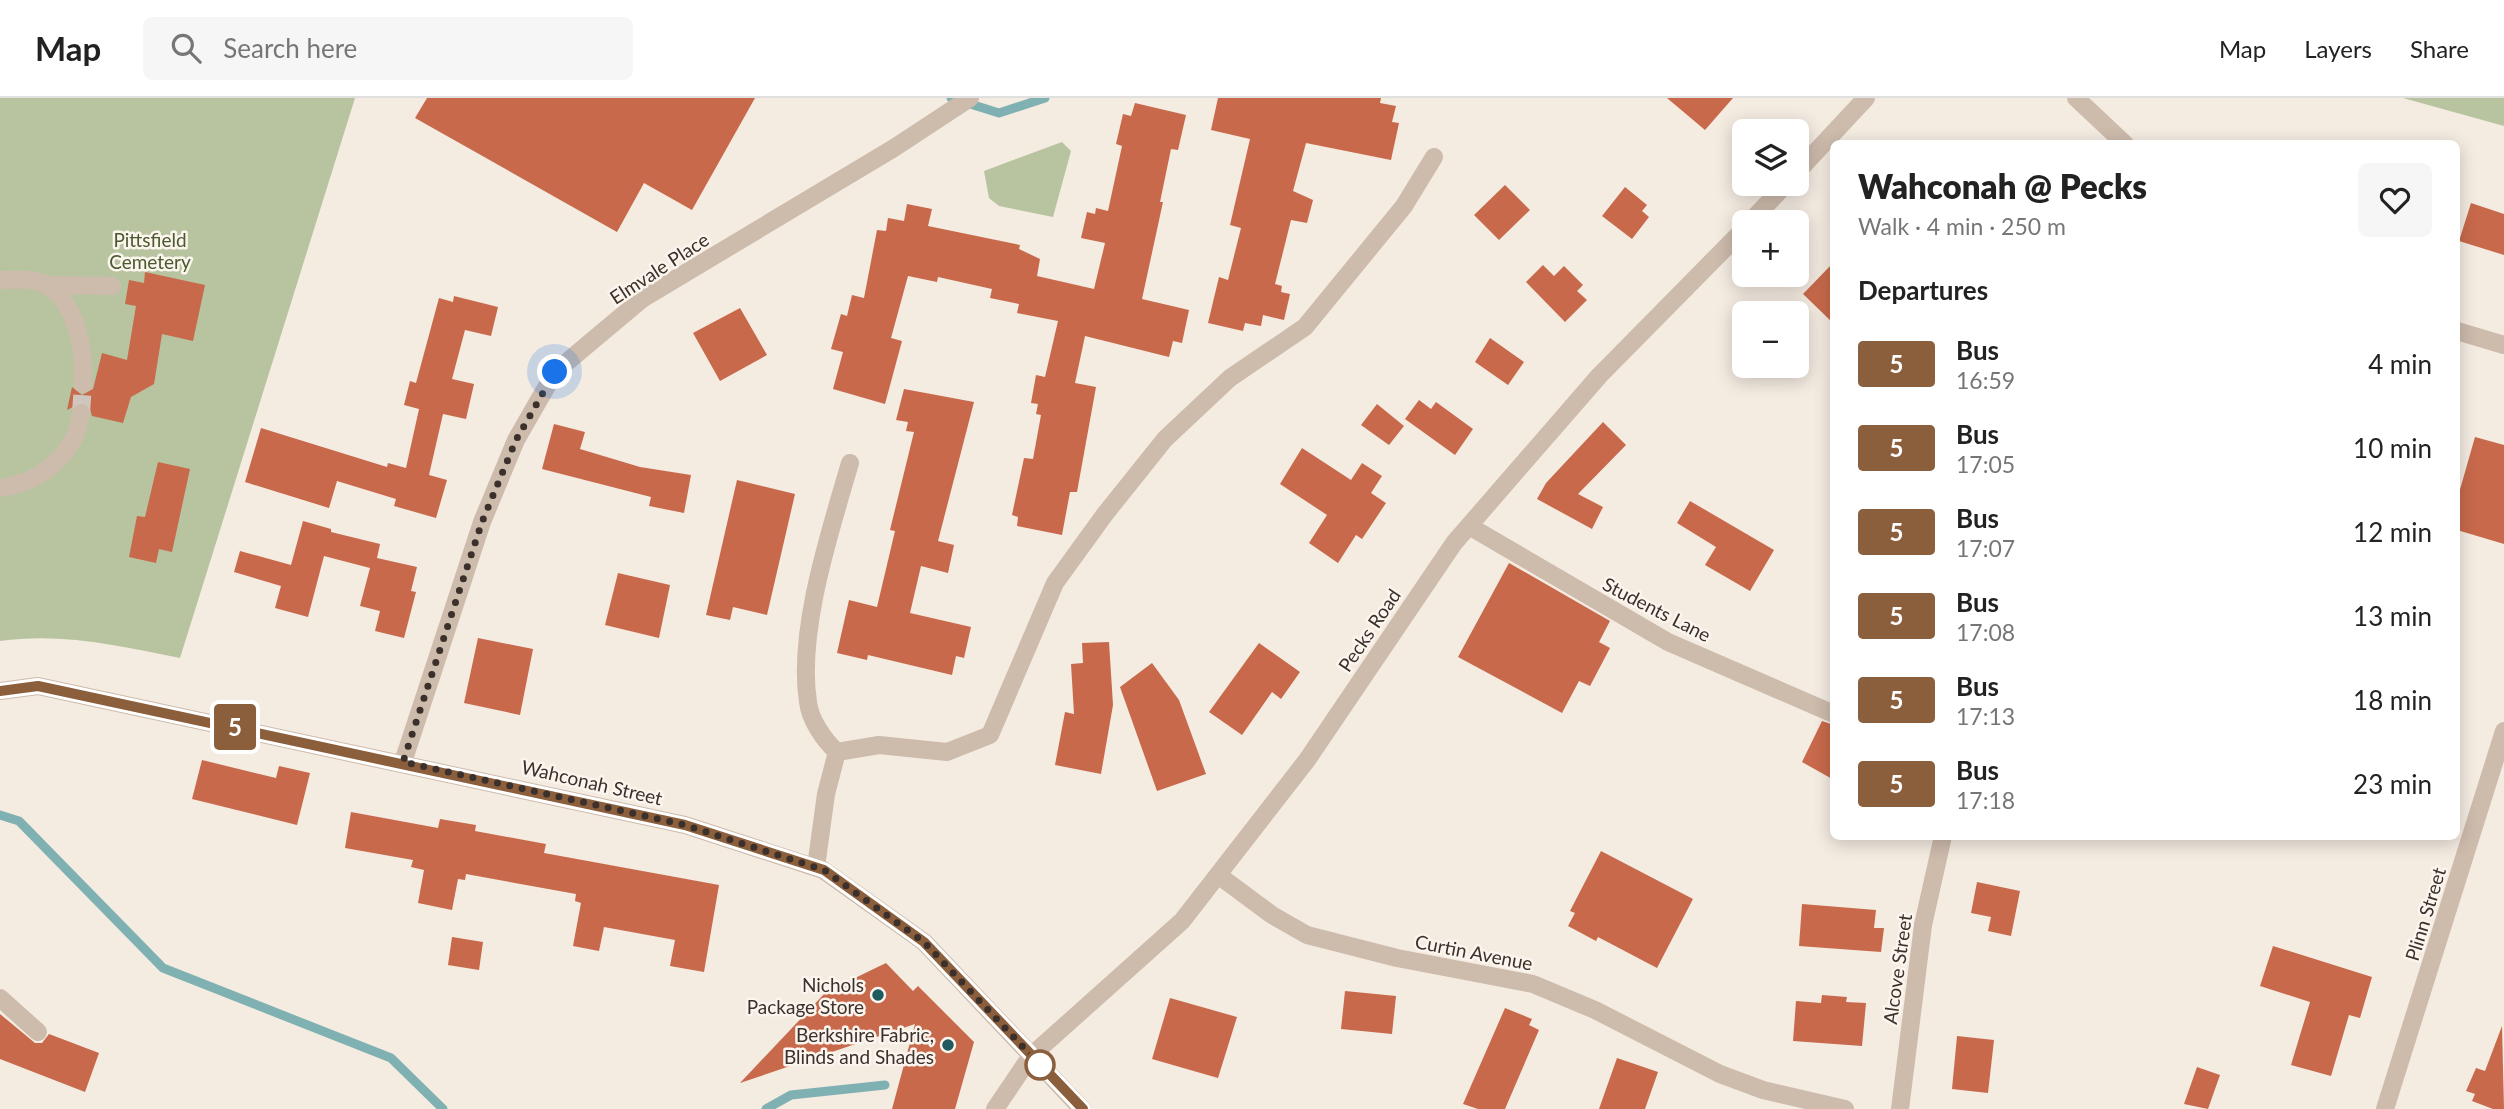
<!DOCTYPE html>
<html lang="en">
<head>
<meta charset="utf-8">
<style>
  :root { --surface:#fff; --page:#f6f6f6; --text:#222; --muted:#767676; --line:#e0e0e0 }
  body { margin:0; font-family:Lato,sans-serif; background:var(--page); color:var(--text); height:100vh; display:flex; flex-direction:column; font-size:26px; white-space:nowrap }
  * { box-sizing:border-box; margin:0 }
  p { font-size:23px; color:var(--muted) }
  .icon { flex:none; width:38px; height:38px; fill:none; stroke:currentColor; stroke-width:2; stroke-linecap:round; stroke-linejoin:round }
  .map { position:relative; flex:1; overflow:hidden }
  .sheet { position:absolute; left:1830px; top:42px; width:630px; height:700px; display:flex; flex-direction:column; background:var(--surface); border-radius:10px; box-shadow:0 4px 18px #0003 }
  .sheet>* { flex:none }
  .badge { padding:0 14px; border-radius:5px; font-size:24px; line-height:46px }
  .fabs { position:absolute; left:1732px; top:21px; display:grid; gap:14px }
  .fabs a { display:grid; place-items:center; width:77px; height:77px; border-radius:10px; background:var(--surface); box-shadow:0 4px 18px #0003; font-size:35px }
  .you { position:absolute; width:35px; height:35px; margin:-18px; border:5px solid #fff; border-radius:50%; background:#1a73e8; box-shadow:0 0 0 10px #1a73e833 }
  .map>.badge { position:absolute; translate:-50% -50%; box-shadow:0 0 0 4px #fff }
  h2 { padding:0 28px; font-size:26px; line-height:63px }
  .round { display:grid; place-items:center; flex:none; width:74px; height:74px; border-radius:10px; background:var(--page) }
  .head { display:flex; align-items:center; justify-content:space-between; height:119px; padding:0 28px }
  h1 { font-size:33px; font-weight:800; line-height:52px }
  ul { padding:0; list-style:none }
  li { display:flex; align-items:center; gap:21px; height:84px; padding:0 28px }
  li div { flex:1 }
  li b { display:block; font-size:26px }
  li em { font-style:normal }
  li .badge { min-width:77px; font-weight:700; text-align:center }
  header { display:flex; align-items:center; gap:42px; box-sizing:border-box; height:98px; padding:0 35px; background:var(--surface); border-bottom:2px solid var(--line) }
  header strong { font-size:33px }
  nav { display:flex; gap:38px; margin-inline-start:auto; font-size:24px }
  .search { width:490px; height:63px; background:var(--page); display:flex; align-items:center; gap:18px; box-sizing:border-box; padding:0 24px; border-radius:10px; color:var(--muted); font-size:26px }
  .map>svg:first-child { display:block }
</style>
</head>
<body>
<header>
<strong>Map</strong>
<div class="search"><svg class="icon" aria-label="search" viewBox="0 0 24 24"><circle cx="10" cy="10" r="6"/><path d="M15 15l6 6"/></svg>Search here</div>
<nav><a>Map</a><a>Layers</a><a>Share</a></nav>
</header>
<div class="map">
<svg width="2504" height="1011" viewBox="0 0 2504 1011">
  <rect width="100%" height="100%" fill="#f4ebe1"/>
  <path fill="#b8c4a0" d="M 0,0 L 355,0 L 180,560 C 120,548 62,534 0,543 Z
    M 2403,0 L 2504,0 L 2504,28 Z
    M 1062,44 L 1071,53 L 1053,119 L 999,108 L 989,100 L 984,73 Z"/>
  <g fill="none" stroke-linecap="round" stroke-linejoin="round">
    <path stroke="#7fb0b2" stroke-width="9" d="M 951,0 L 999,15 L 1045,0
      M 0,717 L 19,723 L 163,870 L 391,960 L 443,1011
      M 766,1011 L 791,997 L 885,987"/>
  </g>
  <path fill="#c8694b" d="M 427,0 L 755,0 L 692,112 L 644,85 L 617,134 L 415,20 Z
    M 1218,0 L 1381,0 L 1380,5 L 1396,8 L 1392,24 L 1399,25 L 1391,62 L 1306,45 L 1293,93 L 1313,102 L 1307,125 L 1291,122 L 1275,186 L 1282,188 L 1281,194 L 1290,196 L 1284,222 L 1263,217 L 1261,228 L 1245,225 L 1243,233 L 1208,225 L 1219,179 L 1228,182 L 1241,130 L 1230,127 L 1250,41 L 1211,32 Z
    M 1667,0 L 1733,0 L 1705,32 Z
    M 1135,5 L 1186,17 L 1178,52 L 1171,51 L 1160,104 L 1163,104 L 1142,201 L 1189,212 L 1182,245 L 1173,243 L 1169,259 L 1085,238 L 1075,285 L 1096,289 L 1077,394 L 1070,394 L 1062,437 L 1017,428 L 1018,419 L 1012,417 L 1024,360 L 1033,361 L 1041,317 L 1036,316 L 1038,306 L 1031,305 L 1036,277 L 1045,279 L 1058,223 L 1017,215 L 1019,206 L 990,200 L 992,191 L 938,179 L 937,184 L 908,178 L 891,240 L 902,243 L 885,306 L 833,291 L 843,254 L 831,251 L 841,216 L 847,218 L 852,197 L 864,200 L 877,132 L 886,133 L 888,120 L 904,123 L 907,106 L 932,111 L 928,128 L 1020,147 L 1019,151 L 1040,161 L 1037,178 L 1094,191 L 1105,145 L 1081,140 L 1087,114 L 1095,116 L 1096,110 L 1108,113 L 1122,48 L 1116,46 L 1123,16 L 1131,18 Z
    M 1505,87 L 1530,112 L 1499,142 L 1474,117 Z
    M 1625,89 L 1647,107 L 1642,113 L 1649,119 L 1632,141 L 1602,118 Z
    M 2471,105 L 2504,116 L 2504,157 L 2459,143 Z
    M 1834,164 L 1834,226 L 1803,196 Z
    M 1543,167 L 1554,178 L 1564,168 L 1583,187 L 1577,193 L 1587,202 L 1565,224 L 1526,184 Z
    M 145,174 L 205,187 L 193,243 L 162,236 L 154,286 L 131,299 L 123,325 L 92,318 L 89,307 L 83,304 L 67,312 L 72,289 L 82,297 L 93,291 L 102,255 L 127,262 L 136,208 L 125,206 L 129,182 L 144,185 Z
    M 454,198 L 498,209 L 491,238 L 465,232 L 452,281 L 474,286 L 466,321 L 443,316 L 429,377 L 447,382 L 436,420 L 394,408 L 396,401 L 337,383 L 329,410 L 245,384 L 261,330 L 387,369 L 388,365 L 406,370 L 419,311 L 404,307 L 410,283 L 416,285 L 439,200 L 453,204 Z
    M 740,210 L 767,257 L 720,283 L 693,235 Z
    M 1490,240 L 1524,264 L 1508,287 L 1475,264 Z
    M 904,291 L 974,304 L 938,443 L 954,447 L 948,475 L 921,468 L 910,515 L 971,529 L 964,560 L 956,558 L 952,577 L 868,557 L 867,562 L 837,555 L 849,502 L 877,509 L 895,433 L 890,432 L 914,334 L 906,333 L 908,324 L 896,322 Z
    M 1419,302 L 1431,311 L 1436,304 L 1473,331 L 1455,357 L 1405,321 Z
    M 1377,306 L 1404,328 L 1389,347 L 1361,327 Z
    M 1603,324 L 1626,347 L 1578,396 L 1603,409 L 1592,431 L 1537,401 L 1546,385 Z
    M 554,326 L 585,334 L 580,351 L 640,369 L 691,377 L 684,415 L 649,408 L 651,399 L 542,371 Z
    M 2475,339 L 2504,347 L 2504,446 L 2457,432 L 2457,402 Z
    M 1302,350 L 1351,382 L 1362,365 L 1382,378 L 1371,395 L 1386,405 L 1362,441 L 1356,437 L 1338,465 L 1309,445 L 1327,417 L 1280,386 Z
    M 158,364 L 190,371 L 172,454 L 159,451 L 156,465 L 129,459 L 137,418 L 145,419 Z
    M 737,382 L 795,396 L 767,517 L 733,509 L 730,522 L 706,517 Z
    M 1690,403 L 1774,452 L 1750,493 L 1705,467 L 1716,449 L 1677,425 Z
    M 303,423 L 331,431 L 331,434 L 380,446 L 377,460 L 417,469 L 411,493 L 416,494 L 404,540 L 375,533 L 380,513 L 360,508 L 370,470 L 324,458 L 308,519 L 275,510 L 281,488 L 234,474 L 240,453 L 291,467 Z
    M 1509,465 L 1610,523 L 1599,544 L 1610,550 L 1590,588 L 1579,583 L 1562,615 L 1458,559 Z
    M 618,475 L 670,487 L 659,540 L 605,527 Z
    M 478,540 L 533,551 L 520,617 L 464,605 Z
    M 1109,544 L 1113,607 L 1101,676 L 1055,667 L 1065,614 L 1074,616 L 1071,566 L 1083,565 L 1082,545 Z
    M 1259,545 L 1300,574 L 1281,601 L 1272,594 L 1242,637 L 1209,614 Z
    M 1152,565 L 1179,602 L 1206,676 L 1157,693 L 1120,589 Z
    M 1822,623 L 1834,627 L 1834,682 L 1802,664 Z
    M 202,662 L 276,680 L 279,668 L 310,675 L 297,727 L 192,701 Z
    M 351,714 L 438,730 L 440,721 L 476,727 L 475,733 L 546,746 L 544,755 L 719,787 L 704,874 L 670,868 L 675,842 L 604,829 L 599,853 L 573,848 L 581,805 L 575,803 L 576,796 L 466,776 L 465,782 L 458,781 L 452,812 L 418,805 L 424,772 L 411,769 L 413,762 L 345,750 Z
    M 1601,753 L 1693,801 L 1657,870 L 1598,839 L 1596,843 L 1568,828 L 1575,815 L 1570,813 Z
    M 1977,784 L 2020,793 L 2011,838 L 1988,833 L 1991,819 L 1971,815 Z
    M 1802,806 L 1876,812 L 1874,830 L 1884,830 L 1881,854 L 1799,848 Z
    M 452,839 L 483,844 L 479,872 L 448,867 Z
    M 2273,848 L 2372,879 L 2360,920 L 2349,917 L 2331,978 L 2291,967 L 2310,904 L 2260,888 Z
    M 886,865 L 913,893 L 918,888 L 974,944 L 955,1011 L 892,1011 L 915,926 L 740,985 L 826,894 Z
    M 1345,893 L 1396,898 L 1392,936 L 1341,931 Z
    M 1822,897 L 1847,899 L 1846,904 L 1866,905 L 1862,948 L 1793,943 L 1796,903 L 1821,905 Z
    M 1170,900 L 1237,919 L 1218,980 L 1152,961 Z
    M 1505,910 L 1532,921 L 1529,927 L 1539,932 L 1505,1011 L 1478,1011 L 1463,1006 Z
    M 0,916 L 35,945 L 42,945 L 49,936 L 99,955 L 85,994 L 0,961 Z
    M 2502,928 L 2504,1011 L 2493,1011 L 2472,1003 L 2475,996 L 2466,993 L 2476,970 L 2485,973 Z
    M 1957,938 L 1994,942 L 1988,995 L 1952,991 Z
    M 1617,960 L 1658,974 L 1645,1011 L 1599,1011 Z
    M 2197,969 L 2220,977 L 2208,1011 L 2184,1006 Z"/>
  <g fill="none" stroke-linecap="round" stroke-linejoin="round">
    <path stroke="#cfc6bd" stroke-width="18" stroke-dasharray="18 9" stroke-linecap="butt" d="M 81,315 L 83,286"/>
    <path stroke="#cdbbac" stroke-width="18" d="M 2076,0 L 2125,46
      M 1797,74 L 1866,0
      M 1750,124 L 1786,86
      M 0,182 C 15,182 35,179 48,188 C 77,206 85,255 83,286
      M 48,187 L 112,188
      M 2457,233 L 2504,247
      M 0,390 C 40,385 76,356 81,315
      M 1469,428 L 1668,544 L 1834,616
      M 0,593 L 38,588 L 685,727 L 823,772 L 924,844 L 1082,1011
      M 837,654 L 879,647 L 947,654 L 990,637 L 1055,485 L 1105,416 L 1165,341 L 1230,280 L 1305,229 L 1404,108 L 1434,59
      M 403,664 L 482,424 L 516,342 L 555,274 L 642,201 L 894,50 L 970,0
      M 816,769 L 826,696 L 837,654 C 824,642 810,622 808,604 C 797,533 830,434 850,365
      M 1218,777 L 1272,817 L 1307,837 L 1397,860 L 1533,886 L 1595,912 L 1720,976 L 1763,992 L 1845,1011
      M 0,900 L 38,934
      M 995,1011 L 1031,958 L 1182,823 L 1307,662 L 1454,445 L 1599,278 L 1745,130
      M 1900,1011 L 1923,827 L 1943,738
      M 2385,1011 L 2504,633"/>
  </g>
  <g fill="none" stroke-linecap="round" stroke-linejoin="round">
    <g stroke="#fff" stroke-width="16">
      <path id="line" d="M 0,593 L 38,588 L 685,727 L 824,772 L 924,844 L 1083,1011"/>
    </g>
    <use href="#line" stroke="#8b5e3c" stroke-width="10"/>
    <path stroke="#3b302b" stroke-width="7" stroke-dasharray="0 12.6" d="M 555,274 L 516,342 L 482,424 L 403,664 L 685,727 L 824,772 L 924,844 L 1040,967"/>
  </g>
  <g fill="#1f5a5e" stroke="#fbf5ee" stroke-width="2.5">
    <circle cx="878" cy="897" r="7"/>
    <circle cx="948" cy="947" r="7"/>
  </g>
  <circle fill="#fff" stroke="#8b5e3c" stroke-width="3.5" cx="1040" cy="967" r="14"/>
  <g text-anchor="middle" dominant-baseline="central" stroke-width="5" stroke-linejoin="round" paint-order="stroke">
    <g font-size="19" fill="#4a5a2e" stroke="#fbf5ee">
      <text x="150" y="141">Pittsfield<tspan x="150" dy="22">Cemetery</tspan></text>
    </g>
    <g font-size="19" fill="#3b302b" stroke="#fbf5ee">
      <text transform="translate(659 170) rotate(-33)">Elmvale Place</text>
      <text transform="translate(1657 511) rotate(27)">Students Lane</text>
      <text transform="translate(1369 532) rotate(-56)">Pecks Road</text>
      <text transform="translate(592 684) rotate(13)">Wahconah Street</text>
      <text transform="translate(2425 816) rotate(-73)">Plinn Street</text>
      <text transform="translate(1474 854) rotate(11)">Curtin Avenue</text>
      <text transform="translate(1897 871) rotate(-82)">Alcove Street</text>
    </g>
    <g font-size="19" fill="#3b302b" stroke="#fbf5ee" text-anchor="end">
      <text x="864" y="886">Nichols<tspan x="864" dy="22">Package Store</tspan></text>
      <text x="934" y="936">Berkshire Fabric,<tspan x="934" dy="22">Blinds and Shades</tspan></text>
    </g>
  </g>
</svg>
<div class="fabs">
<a><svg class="icon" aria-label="layers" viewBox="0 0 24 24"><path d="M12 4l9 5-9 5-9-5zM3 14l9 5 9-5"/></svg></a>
<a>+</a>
<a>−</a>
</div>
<div class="you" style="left:555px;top:274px"></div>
<b class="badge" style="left:235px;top:629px;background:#8b5e3c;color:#fff">5</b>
<section class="sheet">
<div class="head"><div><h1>Wahconah @ Pecks</h1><p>Walk · 4 min · 250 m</p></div><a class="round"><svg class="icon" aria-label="heart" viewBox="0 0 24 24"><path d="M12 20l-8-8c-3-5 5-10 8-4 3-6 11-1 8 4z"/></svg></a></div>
<h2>Departures</h2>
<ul>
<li><span class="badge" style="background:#8b5e3c;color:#fff">5</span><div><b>Bus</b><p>16:59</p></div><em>4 min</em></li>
<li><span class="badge" style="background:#8b5e3c;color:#fff">5</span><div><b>Bus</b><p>17:05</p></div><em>10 min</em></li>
<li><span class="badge" style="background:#8b5e3c;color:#fff">5</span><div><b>Bus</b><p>17:07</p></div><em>12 min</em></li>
<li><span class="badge" style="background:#8b5e3c;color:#fff">5</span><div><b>Bus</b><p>17:08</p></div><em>13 min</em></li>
<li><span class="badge" style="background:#8b5e3c;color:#fff">5</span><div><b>Bus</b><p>17:13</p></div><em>18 min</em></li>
<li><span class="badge" style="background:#8b5e3c;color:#fff">5</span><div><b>Bus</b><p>17:18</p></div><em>23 min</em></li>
</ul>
</section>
</div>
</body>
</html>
